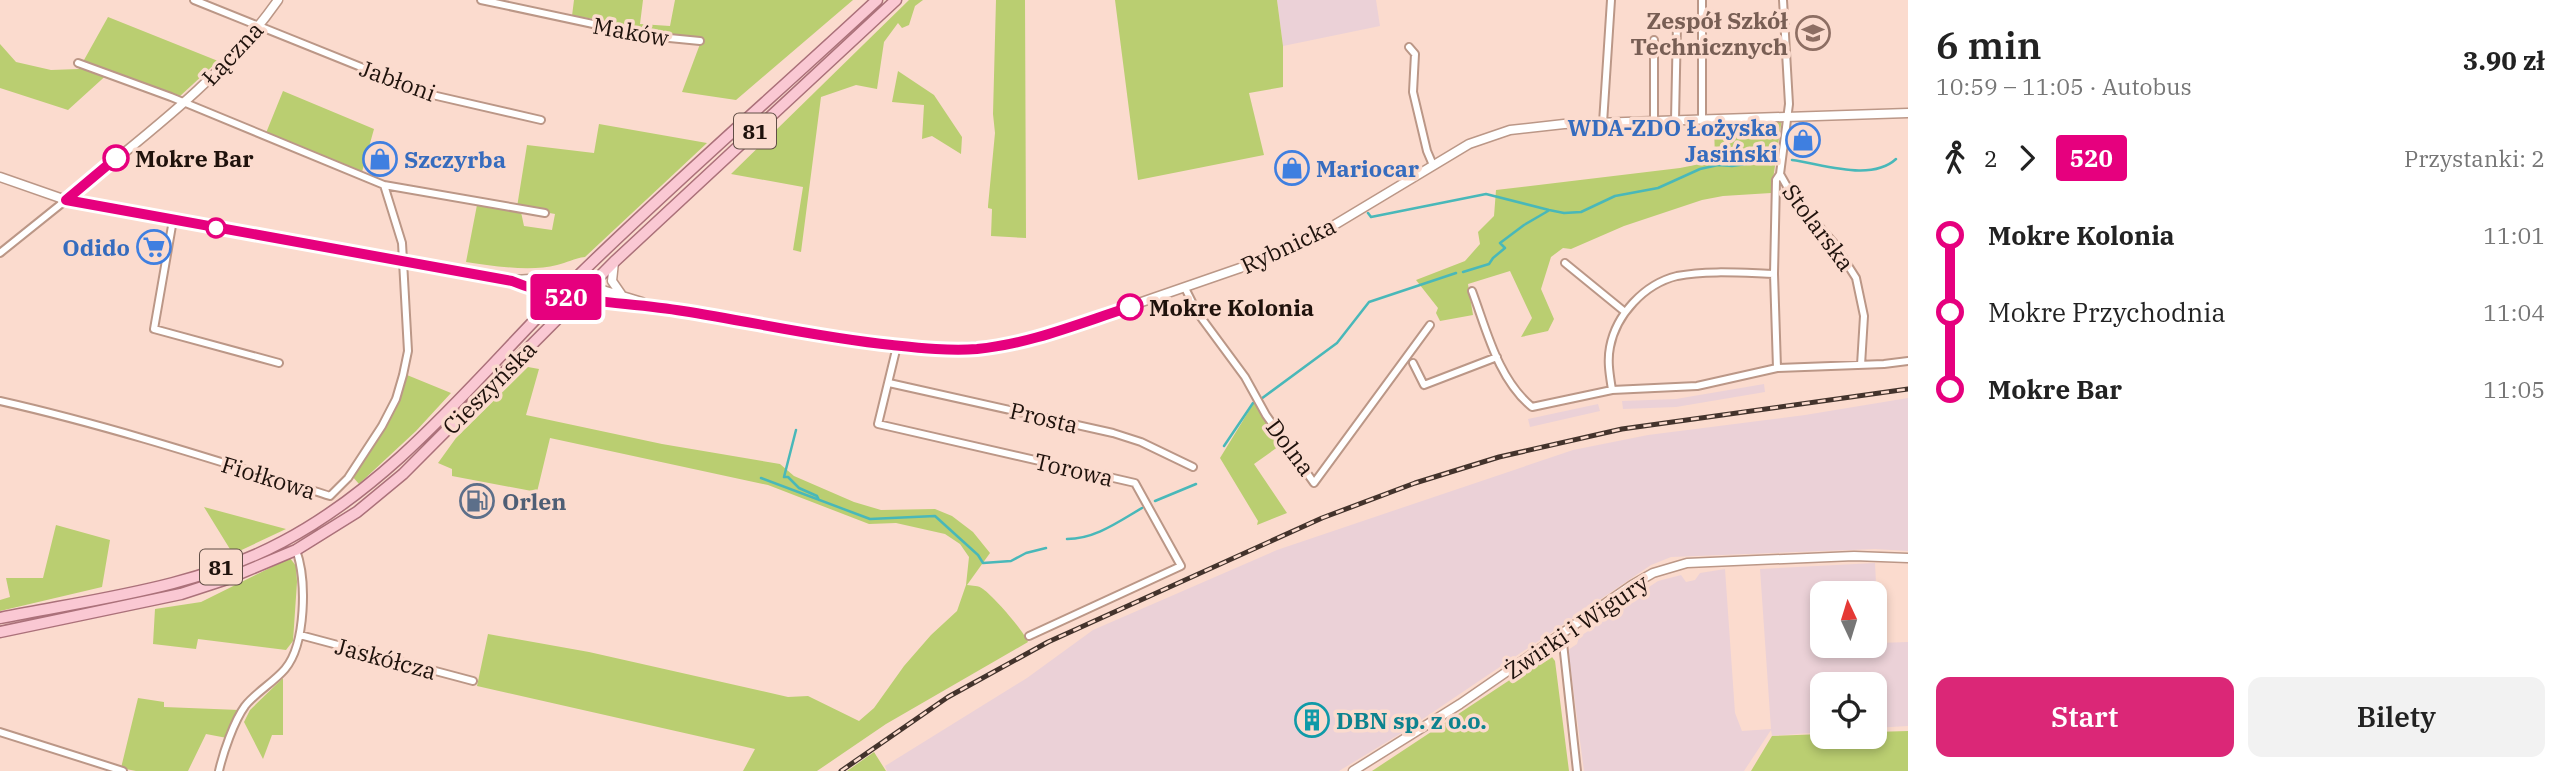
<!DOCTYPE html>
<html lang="pl">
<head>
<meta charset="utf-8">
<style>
  :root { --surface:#fff; --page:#f2f2f2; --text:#222; --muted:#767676; --accent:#db2777 }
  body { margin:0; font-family:"IBM Plex Serif",serif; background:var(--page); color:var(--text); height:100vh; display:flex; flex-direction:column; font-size:26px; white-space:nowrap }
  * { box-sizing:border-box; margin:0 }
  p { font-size:23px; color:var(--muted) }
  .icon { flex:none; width:38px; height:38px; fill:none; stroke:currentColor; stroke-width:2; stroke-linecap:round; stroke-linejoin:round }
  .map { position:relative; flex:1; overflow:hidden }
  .details { display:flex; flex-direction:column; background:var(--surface); width:665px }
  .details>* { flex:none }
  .badge { padding:0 14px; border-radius:5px; font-size:24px; line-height:46px }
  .needle { width:46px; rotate:356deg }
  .buttons { position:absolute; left:1810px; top:581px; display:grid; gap:14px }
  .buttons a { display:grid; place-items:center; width:77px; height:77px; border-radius:14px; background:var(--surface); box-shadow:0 4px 10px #0003; font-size:35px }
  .map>.badge { position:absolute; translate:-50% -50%; box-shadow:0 0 0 4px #fff }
  .legs { display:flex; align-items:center; gap:10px; height:77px; padding:0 28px; font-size:23px }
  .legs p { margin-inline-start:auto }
  .summary { display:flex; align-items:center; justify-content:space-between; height:119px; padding:0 28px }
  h1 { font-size:38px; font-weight:600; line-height:52px }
  .cta { display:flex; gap:14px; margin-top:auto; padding:14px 28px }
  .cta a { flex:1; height:80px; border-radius:14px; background:var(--accent); color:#fff; font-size:28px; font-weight:600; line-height:80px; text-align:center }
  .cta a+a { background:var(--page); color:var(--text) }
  ul { padding:0 28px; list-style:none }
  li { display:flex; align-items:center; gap:24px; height:77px; font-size:26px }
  li i { display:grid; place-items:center; width:10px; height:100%; margin:0 9px; background:currentColor }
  li i::after { content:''; width:18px; height:18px; margin:-9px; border:5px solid; border-radius:50%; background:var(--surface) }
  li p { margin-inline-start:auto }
  li:first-child i { background:linear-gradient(#0000 50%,currentColor 0) }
  li:last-child i { background:linear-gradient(currentColor 50%,#0000 0) }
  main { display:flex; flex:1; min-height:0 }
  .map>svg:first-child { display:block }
</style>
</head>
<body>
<main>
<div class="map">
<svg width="1908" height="771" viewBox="0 0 1908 771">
  <rect width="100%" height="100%" fill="#fbdbce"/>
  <path fill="#ebd1d7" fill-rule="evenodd" d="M 1277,0 L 1376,0 L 1380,26 L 1283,46 Z
    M 1764,384 L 1765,392 L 1676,407 L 1623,409 L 1622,401 L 1676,399 Z
    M 1908,398 L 1908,551 L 1875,549 L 1671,557 L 1651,565 L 1408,729 L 1339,771 L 887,771 L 885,766 L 1027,678 L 1093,630 L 1277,550 L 1573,450 L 1648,435 L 1805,415 Z
    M 1598,404 L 1600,411 L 1530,427 L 1528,419 Z
    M 1875,563 L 1879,643 L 1908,642 L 1908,726 L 1874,728 L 1874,684 L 1822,684 L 1822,732 L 1772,736 L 1771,730 L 1744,771 L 1584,771 L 1568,650 L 1577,644 L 1579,637 L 1639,598 L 1640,593 L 1658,581 L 1681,575 L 1686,582 L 1695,580 L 1700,573 L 1725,569 L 1735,713 L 1742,731 L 1771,729 L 1760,569 ZM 1822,593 L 1874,593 L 1874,646 L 1822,646 Z"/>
  <path fill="#bace71" d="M 574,0 L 643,0 L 640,24 L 670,26 L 675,0 L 853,0 L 736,100 L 682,92 L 700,44 L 592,29 L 596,19 L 572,16 Z
    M 909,0 L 923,0 L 915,6 L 909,25 L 902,28 L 898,23 L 884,42 L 877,89 L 856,85 L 821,97 L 801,252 L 793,250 L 803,187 L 731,174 Z
    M 996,0 L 1025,0 L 1026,238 L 991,236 L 992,209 L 988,208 L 988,206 L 995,133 L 993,114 Z
    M 1115,0 L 1277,0 L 1283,46 L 1283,87 L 1249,93 L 1264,155 L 1138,180 Z
    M 108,17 L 218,61 L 179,97 L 111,71 L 68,110 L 0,88 L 0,44 L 16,62 L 51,70 L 79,69 Z
    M 898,71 L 934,95 L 962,137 L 961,154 L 932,136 L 922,139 L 924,105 L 892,102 Z
    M 283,91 L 374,129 L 362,172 L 266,133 Z
    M 1782,118 L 1771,193 L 1723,196 L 1702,200 L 1624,226 L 1571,249 L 1563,248 L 1551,257 L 1541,289 L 1554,319 L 1548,331 L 1521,337 L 1532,318 L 1510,271 L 1468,284 L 1473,315 L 1440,321 L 1436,313 L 1438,308 L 1416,280 L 1465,261 L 1480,244 L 1478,232 L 1494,216 L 1496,190 L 1680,168 L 1715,161 L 1714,123 Z
    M 599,124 L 707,143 L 585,257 C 574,258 567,263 557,265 C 531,272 492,266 466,262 L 477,205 L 521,212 L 524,226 L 552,230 L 555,214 L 517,207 L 527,145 L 594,153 Z
    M 528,367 L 539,369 L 526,415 L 662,444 L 780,464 L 794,476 L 854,502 L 881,510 L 935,509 L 952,516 L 973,532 L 990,553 L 967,585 C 973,586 978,585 983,589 C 994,597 1024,631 1028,642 L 886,724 L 817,771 L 743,771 L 755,749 L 477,686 L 488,634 L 589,652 L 788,697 L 808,696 L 859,721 L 874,708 L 904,666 L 931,635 L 957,611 L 966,585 L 969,557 L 960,544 L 945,534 L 896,523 L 869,524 L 768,485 L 550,438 L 537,492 L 452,476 L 452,469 L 438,463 L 456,438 Z
    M 407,375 L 451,393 L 416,431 L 359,484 L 352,476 L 395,408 Z
    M 1255,401 L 1282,444 L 1254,464 L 1287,513 L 1257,525 L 1258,521 L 1220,458 Z
    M 204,507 L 286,529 L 233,554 Z
    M 56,525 L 110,540 L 102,587 L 0,611 L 0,600 L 10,597 L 6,578 L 43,578 Z
    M 290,558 L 296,566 L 297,582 L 293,641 L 286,650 L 198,639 L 196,649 L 153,644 L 155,609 L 201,602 Z
    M 1546,656 L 1552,657 L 1555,661 L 1569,771 L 1372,771 Z
    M 283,678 L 283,735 L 272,735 L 263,759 L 244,722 L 250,710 Z
    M 138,698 L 164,702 L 164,707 L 239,710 L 227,738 L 206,734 L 188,771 L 136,771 L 121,768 Z
    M 1908,731 L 1908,771 L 1751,771 L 1772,736 L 1822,734 L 1822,737 L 1874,737 L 1874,732 Z
    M 874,752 L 886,771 L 847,771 Z"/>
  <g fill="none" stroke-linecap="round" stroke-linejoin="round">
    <path stroke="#49b8b9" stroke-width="2.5" d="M 1792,160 C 1823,164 1871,182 1896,159
      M 1368,213 L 1371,217 L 1486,194 L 1549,210 L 1564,213 L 1581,212 L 1615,196 L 1658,188 L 1700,169 L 1718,165 L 1732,166 L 1774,160
      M 1463,272 L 1489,264 L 1493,258 L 1505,248 L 1500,243 L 1524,225 L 1548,211
      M 1261,399 L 1337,343 L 1369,302 L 1456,273
      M 796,430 L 784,477 L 788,477 L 799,488 L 817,496 L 819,500
      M 1224,446 L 1253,403
      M 761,478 L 870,519 L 935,516 L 978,555 L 983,563 L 1011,561 L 1026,553 L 1046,548
      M 1155,501 L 1196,484
      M 1067,539 C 1095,539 1118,522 1142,508"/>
    <g stroke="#bb9787" stroke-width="10">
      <path id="minor" d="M 194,0 L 428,94 L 541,120
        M 481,0 L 649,36 L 700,41
        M 1702,0 L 1702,120
        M 1409,47 L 1415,54 L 1413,92 L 1427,151 L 1433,165
        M 1675,120 L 1677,24
        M 1654,121 L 1654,40
        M 1603,123 L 1611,0
        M 1780,174 L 1793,197 L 1833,242 L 1856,278 L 1864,316 L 1861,365
        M 384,185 L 545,213
        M 173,220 L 154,329 L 279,363
        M 0,253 L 66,200
        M 1565,263 L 1625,312
        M 1774,274 C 1743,273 1708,270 1677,276 C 1644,284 1616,315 1610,347 C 1607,362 1610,376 1612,390 L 1697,386 L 1777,368 L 1774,274 L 1776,180 L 1780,174 L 1789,104 L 1783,0
        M 1185,288 L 1197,312 L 1245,377 L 1266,415 L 1314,483 L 1430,325
        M 1472,291 C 1487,331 1498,379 1532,407 L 1612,390
        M 897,346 L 878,424 L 1135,483 L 1181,566 L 1029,636
        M 1413,363 L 1424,385 L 1497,357
        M 1777,368 L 1884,364 L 1908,361
        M 889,383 L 1113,433 L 1141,442 L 1193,467
        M 0,401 C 111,426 221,462 330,496 L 348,478 L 382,426 L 396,399 L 403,375 L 408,351 L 402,243 L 384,185 L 171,97 L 78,63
        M 1562,634 L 1577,771
        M 300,635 L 473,681
        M 0,732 L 123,771
        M 219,771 C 223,753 234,721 245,706 C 256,692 273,683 285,669 C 306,644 307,579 296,550"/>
    </g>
    <g stroke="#bb9787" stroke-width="11">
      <path id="tertiary" d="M 0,177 L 66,200 L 512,281 L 530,288 L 575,300 L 683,310 L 853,341 L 930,349 L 995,346 L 1027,340 L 1078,324 L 1240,268 L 1326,230 L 1469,144 L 1510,130 L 1564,124 L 1908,113
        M 66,200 C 140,139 223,79 278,0
        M 614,262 L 612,281 L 621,294
        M 515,280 L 544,278 L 573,281 L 642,302
        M 530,288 L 536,300 L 537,319
        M 1353,771 L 1460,704 L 1632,585 L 1653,573 L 1687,563 L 1854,556 L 1908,558"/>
    </g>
    <g stroke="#ab717a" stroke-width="13">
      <path id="primary" d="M 0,618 C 94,599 196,588 282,542 C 400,480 483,369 577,277 C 674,182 777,93 877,0
        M 0,632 L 181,594 L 227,579 L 296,550 L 357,512 L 403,474 L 614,262 L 896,0"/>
    </g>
    <use href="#minor" stroke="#fff" stroke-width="6"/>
    <use href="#tertiary" stroke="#fff" stroke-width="8"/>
    <use href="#primary" stroke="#fac8d3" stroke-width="10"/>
    <g stroke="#43332c" stroke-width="5">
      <path id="rail" d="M 841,771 L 948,697 L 1048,642 L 1322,518 L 1415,483 L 1499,457 L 1622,429 L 1908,389"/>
    </g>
    <use href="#rail" stroke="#fbdbce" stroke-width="2.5" stroke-dasharray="8" stroke-linecap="butt"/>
  </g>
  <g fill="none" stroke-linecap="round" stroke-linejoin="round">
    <g stroke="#fff" stroke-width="16">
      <path id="line-1" d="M 116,158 L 66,200 L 512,281 C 567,304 625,301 683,311 C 753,322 822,338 892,345 C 921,348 949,351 977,349 C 1030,344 1080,323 1130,307"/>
    </g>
    <use href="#line-1" stroke="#e6007e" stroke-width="10"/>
  </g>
  <defs>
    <g id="school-ring" transform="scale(1.75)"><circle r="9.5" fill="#fbdbce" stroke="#8d6e63" stroke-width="1.5"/><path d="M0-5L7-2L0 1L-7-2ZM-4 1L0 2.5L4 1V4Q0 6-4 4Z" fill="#8d6e63"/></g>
    <g id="shop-ring" transform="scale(1.75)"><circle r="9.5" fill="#fbdbce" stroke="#3f7fe0" stroke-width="1.5"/><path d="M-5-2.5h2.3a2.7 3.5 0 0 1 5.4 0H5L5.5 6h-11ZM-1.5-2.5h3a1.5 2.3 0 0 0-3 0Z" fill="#3f7fe0"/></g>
    <g id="supermarket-ring" transform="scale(1.75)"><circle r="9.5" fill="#fbdbce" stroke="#3f7fe0" stroke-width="1.5"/><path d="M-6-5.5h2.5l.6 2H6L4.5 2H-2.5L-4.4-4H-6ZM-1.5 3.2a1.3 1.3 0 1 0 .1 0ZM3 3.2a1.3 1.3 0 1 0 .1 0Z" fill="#3f7fe0"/></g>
    <g id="fuel-ring" transform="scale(1.75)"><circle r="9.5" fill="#fbdbce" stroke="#5c6f8a" stroke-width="1.5"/><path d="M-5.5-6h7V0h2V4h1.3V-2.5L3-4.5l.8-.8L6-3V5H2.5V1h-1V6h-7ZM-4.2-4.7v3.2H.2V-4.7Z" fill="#5c6f8a"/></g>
    <g id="building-ring" transform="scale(1.75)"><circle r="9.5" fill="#fbdbce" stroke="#0f9aa8" stroke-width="1.5"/><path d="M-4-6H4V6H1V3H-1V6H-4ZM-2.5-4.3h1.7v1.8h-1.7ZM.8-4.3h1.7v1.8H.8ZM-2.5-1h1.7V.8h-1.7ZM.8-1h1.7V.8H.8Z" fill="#0f9aa8"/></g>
  </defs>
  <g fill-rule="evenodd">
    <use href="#school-ring" x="1813" y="33"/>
    <use href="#shop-ring" x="1803" y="140"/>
    <use href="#shop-ring" x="380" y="159"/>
    <use href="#shop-ring" x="1292" y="168"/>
    <use href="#supermarket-ring" x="154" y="247"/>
    <use href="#fuel-ring" x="477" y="501"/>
    <use href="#building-ring" x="1312" y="720"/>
  </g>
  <g fill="#fff" stroke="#e6007e" stroke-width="3.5">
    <circle cx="116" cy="158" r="12"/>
    <circle cx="216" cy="228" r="9"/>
    <circle cx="1130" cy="307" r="12"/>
  </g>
  <g text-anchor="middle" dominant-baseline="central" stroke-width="7" stroke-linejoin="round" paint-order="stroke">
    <g fill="#fbdbce" stroke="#614e46" stroke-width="2">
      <rect x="734" y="113.5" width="42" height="35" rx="5"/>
      <rect x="200" y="549.5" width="42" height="35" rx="5"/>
    </g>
    <g font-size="21" font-weight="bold" fill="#1f120c">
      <text x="755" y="131">81</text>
      <text x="221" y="567">81</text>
    </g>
    <g font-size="23" font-weight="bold" fill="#785e54" stroke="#fbdbce" text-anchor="end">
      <text x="1788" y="20">Zespół Szkół<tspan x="1788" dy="26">Technicznych</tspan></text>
    </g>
    <g font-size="23" fill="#1f120c" stroke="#fbdbce">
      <text transform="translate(631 31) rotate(10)">Maków</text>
      <text transform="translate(232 53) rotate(-47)">Łączna</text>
      <text transform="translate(398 80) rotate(20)">Jabłoni</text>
      <text transform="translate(1819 227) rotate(53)">Stolarska</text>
      <text transform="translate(1288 245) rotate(-25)">Rybnicka</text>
      <text transform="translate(489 387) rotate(-45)">Cieszyńska</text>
      <text transform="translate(1044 417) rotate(13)">Prosta</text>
      <text transform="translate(1291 447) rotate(53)">Dolna</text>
      <text transform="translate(1074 469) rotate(13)">Torowa</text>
      <text transform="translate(269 477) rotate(17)">Fiołkowa</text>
      <text transform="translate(1576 626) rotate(-34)">Żwirki i Wigury</text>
      <text transform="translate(386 658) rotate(15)">Jaskółcza</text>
    </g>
    <g font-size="23" font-weight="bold" fill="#366cbe" stroke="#fbdbce" text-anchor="end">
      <text x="1778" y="127">WDA-ZDO Łożyska<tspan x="1778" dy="26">Jasiński</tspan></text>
      <text x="404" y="159" text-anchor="start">Szczyrba</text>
      <text x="1316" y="168" text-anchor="start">Mariocar</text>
      <text x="130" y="247">Odido</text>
    </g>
    <g font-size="23" font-weight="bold" fill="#1f120c" stroke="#fbdbce" text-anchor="start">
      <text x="135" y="158">Mokre Bar</text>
      <text x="1149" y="307">Mokre Kolonia</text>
    </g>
    <g font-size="23" font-weight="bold" fill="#4e5e75" stroke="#fbdbce" text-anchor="start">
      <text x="502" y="501">Orlen</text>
    </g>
    <g font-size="23" font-weight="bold" fill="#0d838f" stroke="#fbdbce" text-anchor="start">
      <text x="1336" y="720">DBN sp. z o.o.</text>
    </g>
  </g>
</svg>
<div class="buttons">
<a><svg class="needle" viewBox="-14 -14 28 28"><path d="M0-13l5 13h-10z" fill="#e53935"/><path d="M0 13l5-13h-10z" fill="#767676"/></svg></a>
<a><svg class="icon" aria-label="locate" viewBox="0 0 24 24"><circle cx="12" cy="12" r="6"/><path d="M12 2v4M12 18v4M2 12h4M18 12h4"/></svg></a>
</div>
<b class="badge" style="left:566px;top:297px;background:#e6007e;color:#fff">520</b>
</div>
<section class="details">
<div class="summary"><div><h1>6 min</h1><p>10:59 – 11:05 · Autobus</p></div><b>3.90 zł</b></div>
<div class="legs"><svg class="icon" aria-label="walk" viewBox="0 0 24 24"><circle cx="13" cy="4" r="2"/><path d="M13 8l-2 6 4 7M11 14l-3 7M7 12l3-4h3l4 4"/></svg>2<svg class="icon" aria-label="forward" viewBox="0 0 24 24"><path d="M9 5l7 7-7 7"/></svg><b class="badge" style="background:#e6007e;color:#fff">520</b><p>Przystanki: 2</p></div>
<ul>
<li><i style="color:#e6007e"></i><b>Mokre Kolonia</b><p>11:01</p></li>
<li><i style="color:#e6007e"></i><span>Mokre Przychodnia</span><p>11:04</p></li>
<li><i style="color:#e6007e"></i><b>Mokre Bar</b><p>11:05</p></li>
</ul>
<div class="cta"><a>Start</a><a>Bilety</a></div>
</section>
</main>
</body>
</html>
